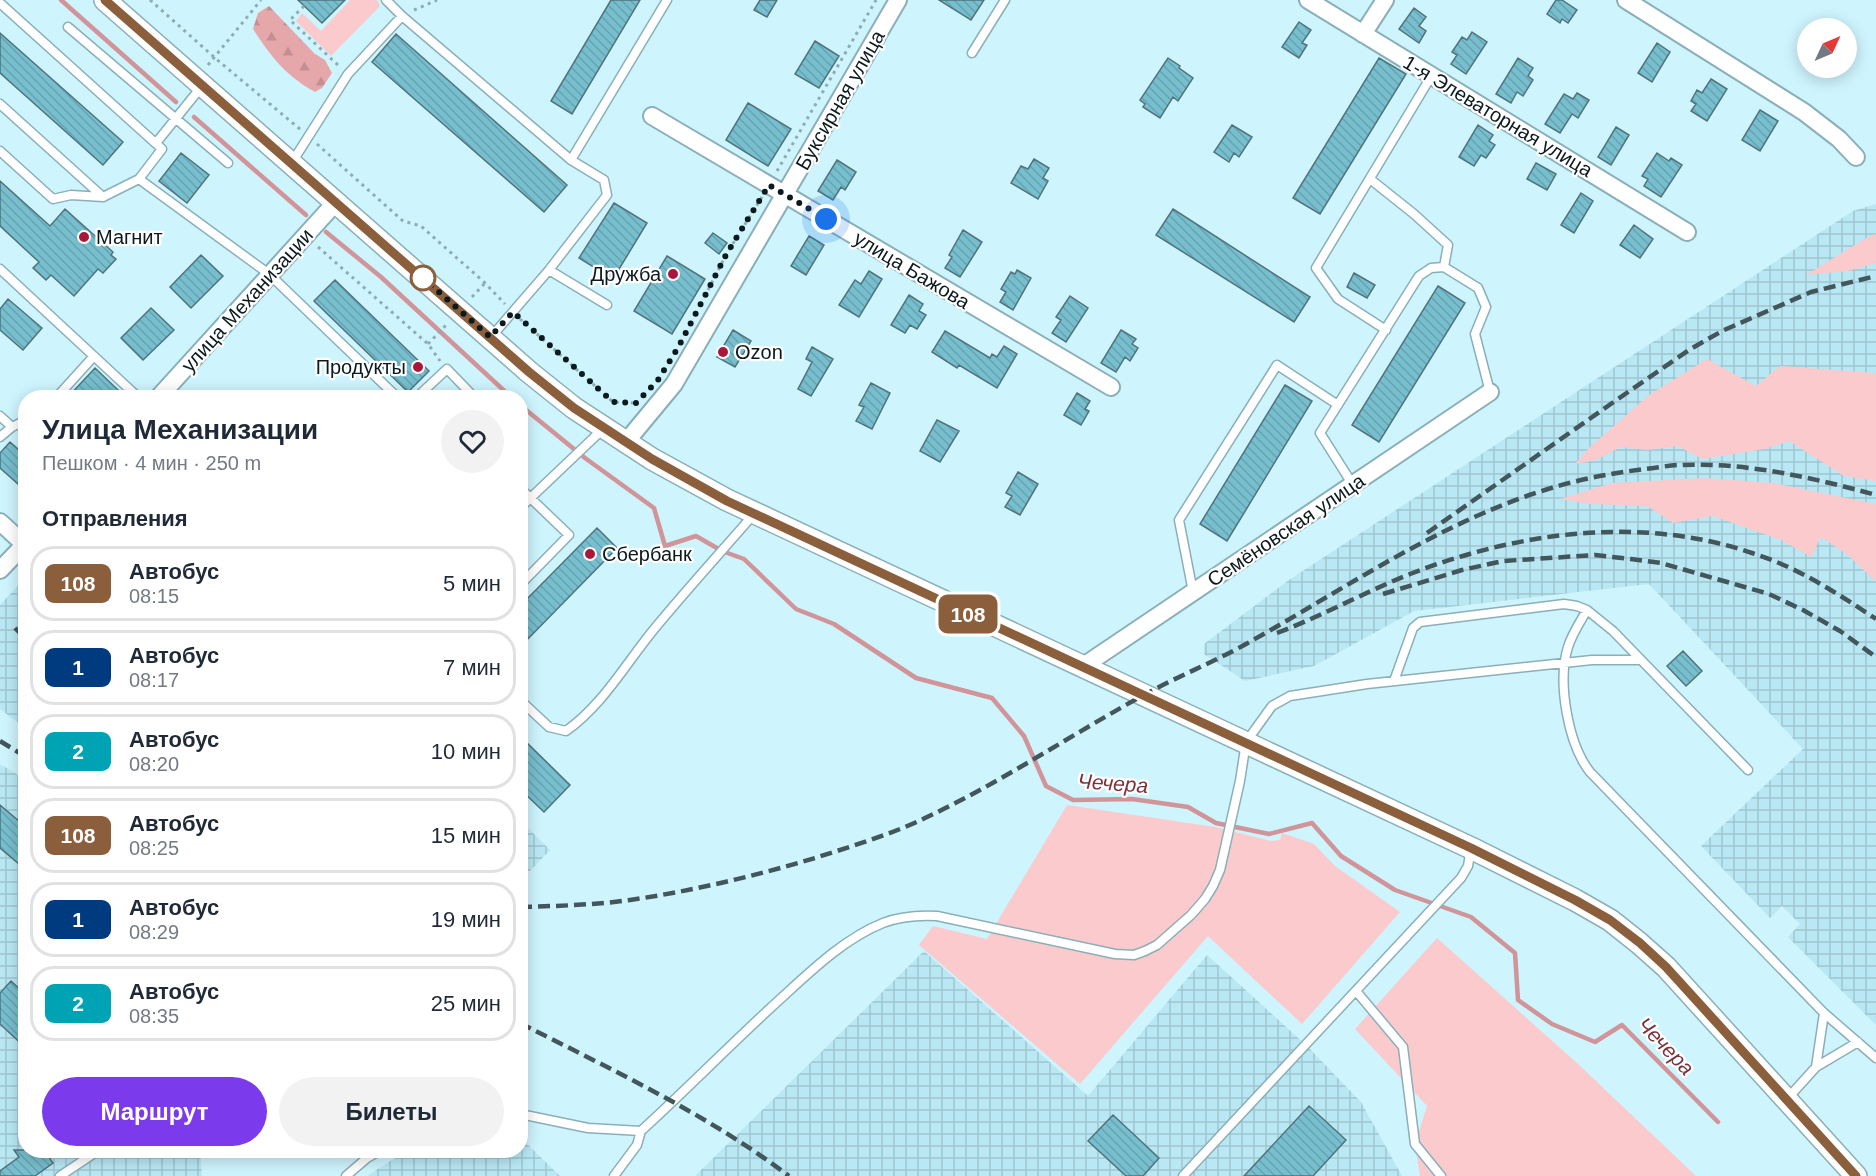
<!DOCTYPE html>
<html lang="ru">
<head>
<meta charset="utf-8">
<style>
  :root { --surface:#fff; --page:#f2f2f3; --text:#1f2937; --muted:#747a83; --line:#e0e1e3; --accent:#7c3aed }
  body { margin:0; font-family:Arial,sans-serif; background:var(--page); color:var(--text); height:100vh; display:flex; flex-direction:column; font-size:22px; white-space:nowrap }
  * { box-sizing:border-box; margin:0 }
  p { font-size:20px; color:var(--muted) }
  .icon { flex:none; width:33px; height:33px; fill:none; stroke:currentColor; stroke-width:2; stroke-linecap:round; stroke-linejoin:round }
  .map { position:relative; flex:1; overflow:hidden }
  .details { position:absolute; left:18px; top:390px; width:510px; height:768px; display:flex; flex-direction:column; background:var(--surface); border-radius:24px; box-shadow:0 3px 15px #0003 }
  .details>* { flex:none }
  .badge { padding:0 12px; border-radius:9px; font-size:21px; line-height:39px }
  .needle { width:39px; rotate:46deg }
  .controls { position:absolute; left:1797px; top:18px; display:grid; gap:12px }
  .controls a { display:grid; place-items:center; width:60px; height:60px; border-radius:50%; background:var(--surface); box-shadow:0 3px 15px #0003; font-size:30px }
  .you { position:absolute; width:30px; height:30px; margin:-15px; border:4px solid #fff; border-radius:50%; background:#1a73e8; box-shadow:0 0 0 9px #1a73e833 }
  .map>.badge { position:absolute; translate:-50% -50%; box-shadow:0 0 0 3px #fff }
  h2 { padding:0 24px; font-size:22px; line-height:54px }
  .round { display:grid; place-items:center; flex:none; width:63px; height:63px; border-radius:32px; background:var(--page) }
  .overview { display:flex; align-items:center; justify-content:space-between; height:102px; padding:0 24px }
  h1 { font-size:28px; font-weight:800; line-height:45px }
  .primary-button { display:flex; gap:12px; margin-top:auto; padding:12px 24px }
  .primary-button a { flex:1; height:69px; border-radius:36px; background:var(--accent); color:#fff; font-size:24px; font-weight:800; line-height:69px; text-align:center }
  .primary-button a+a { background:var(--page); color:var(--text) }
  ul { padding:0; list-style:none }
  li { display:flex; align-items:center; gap:18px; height:75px; margin:0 12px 9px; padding:0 12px; border:3px solid var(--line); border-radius:24px }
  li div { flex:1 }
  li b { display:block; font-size:22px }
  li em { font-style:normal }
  li .badge { min-width:66px; font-weight:700; text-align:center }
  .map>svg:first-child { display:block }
</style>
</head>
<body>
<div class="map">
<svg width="1876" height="1176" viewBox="0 0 1876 1176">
  <defs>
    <pattern id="industrial-grid" width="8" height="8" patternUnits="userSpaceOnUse" patternTransform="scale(1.5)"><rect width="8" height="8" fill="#b9e8f4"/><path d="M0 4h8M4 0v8" fill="none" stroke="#9ec6d1"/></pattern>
    <pattern id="forest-firs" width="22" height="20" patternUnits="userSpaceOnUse" patternTransform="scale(1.5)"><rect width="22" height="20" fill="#e6a7ab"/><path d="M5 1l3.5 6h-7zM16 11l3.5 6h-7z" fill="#c48f93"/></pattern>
    <pattern id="building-back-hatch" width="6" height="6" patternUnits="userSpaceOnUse" patternTransform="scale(1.5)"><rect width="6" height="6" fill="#77bece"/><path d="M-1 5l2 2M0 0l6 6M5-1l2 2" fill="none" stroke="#66a3b0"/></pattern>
  </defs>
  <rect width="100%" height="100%" fill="#cef4fd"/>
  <path fill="url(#industrial-grid)" d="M 1876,204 L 1876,1025 L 1788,937 L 1800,924 L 1782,906 L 1770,918 L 1701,846 L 1803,749 L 1649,584 L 1414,611 L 1314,666 L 1245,681 L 1204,654 L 1204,644 L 1289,580 L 1853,211 Z
    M 25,578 L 25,728 L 0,709 L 0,605 Z
    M 0,764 L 25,779 L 26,1150 L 200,1151 L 202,1176 L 0,1176 Z
    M 521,821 L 550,850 L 530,871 L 521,872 Z
    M 924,951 L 1088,1096 L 1207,955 L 1306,1045 L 1361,1102 L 1402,1176 L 695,1176 Z
    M 521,1138 L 560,1176 L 367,1176 L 406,1151 L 520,1150 Z"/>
  <path fill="#facacc" d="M 350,0 L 377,0 L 380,6 L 331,56 L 296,21 L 302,13 L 321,31 Z
    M 1876,234 L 1876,263 L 1848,271 L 1806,275 L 1866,238 Z
    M 1707,359 L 1756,386 L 1780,366 L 1876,373 L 1876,481 L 1844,476 L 1789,441 L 1765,449 L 1702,459 L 1678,446 L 1647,450 L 1621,447 L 1596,460 L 1575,464 L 1589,448 L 1649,395 Z
    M 1704,478 L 1773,483 L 1876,504 L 1876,582 L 1848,555 L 1821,537 L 1811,557 L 1781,540 L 1713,516 L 1673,523 L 1647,506 L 1591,504 L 1560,499 L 1612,483 Z
    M 1067,805 L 1215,827 L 1271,841 L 1280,840 L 1282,833 L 1314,844 L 1335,866 L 1400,912 L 1302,1024 L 1208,936 L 1080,1084 L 919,945 L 933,926 L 987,939 Z
    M 1437,938 L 1577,1063 L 1696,1176 L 1420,1176 L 1415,1144 L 1427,1106 L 1355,1029 Z"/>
  <path fill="url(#forest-firs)" d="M 269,6 L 315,54 L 325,60 L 332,73 L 322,88 L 315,92 C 286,76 271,57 253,29 L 258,13 Z"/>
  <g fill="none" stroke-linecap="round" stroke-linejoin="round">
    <path stroke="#d19498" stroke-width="4.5" d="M 61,0 L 176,102
      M 194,117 L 306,215
      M 326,232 L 381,277 L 512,398
      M 520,405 L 585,458 L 654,508 L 665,546 L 696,536 L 722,551 L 744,559 L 796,609 L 834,624 L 916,678 L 992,698 L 1024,736 L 1046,786 L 1073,800 L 1132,799 L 1188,807 L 1216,823 L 1269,834 L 1312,823 L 1341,856 L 1395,890 L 1471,917 L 1515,953 L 1518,1000 L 1552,1024 L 1595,1042 L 1622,1025 L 1718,1122"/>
  </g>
  <path fill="url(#building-back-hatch)" stroke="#51737b" stroke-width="1.5" d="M 298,0 L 345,0 L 322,23 Z
    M 611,0 L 640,0 L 572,114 L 551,101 Z
    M 760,0 L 777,0 L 767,17 L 754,10 Z
    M 939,0 L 984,0 L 971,20 Z
    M 1556,0 L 1562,0 L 1577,10 L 1568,23 L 1562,19 L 1560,23 L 1547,14 Z
    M 1414,8 L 1426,17 L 1419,26 L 1426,31 L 1419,43 L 1399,29 Z
    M 1299,22 L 1311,30 L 1302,43 L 1307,45 L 1299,58 L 1282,47 Z
    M 1472,32 L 1487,42 L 1466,74 L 1451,64 L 1457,55 L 1452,52 L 1462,37 L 1467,40 Z
    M 0,33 L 123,142 L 103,165 L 0,73 Z
    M 396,34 L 567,185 L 544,212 L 372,62 Z
    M 815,41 L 839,56 L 819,88 L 795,74 Z
    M 1657,43 L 1670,52 L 1652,82 L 1638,73 Z
    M 1168,58 L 1180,66 L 1179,68 L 1193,78 L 1178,101 L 1173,97 L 1160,118 L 1143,107 L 1145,104 L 1140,100 Z
    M 1379,58 L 1406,74 L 1320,214 L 1293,198 Z
    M 1518,58 L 1533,68 L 1528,76 L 1533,80 L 1523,96 L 1517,92 L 1511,103 L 1496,94 Z
    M 1711,79 L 1727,89 L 1707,121 L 1691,111 L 1696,104 L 1691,101 L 1697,90 L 1702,93 Z
    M 1577,93 L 1589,100 L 1578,118 L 1572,114 L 1560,133 L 1545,124 L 1564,94 L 1573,99 Z
    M 748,103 L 791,129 L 768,166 L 726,140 Z
    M 1760,110 L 1778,121 L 1760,151 L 1742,140 Z
    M 1232,125 L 1252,137 L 1239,157 L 1234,153 L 1229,162 L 1214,152 Z
    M 1478,125 L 1493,135 L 1489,141 L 1495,145 L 1486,158 L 1481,155 L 1474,166 L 1459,157 Z
    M 1616,127 L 1629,135 L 1611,165 L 1598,157 Z
    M 181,153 L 209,175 L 187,203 L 159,181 Z
    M 1657,153 L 1669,161 L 1671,158 L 1682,165 L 1661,197 L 1644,186 L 1648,179 L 1642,176 Z
    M 1034,159 L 1049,168 L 1043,178 L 1048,181 L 1038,199 L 1011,183 L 1021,166 L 1028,169 Z
    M 837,160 L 856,172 L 845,190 L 841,187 L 833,200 L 818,191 Z
    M 1536,163 L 1556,174 L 1547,190 L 1527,179 Z
    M 0,181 L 50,226 L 65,209 L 113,252 L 111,255 L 116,259 L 103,273 L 98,269 L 74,296 L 51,275 L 46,280 L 33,268 L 39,262 L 0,226 Z
    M 1581,193 L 1593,201 L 1574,233 L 1561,225 Z
    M 614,203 L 647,223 L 613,279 L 579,258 Z
    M 1173,209 L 1310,297 L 1294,322 L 1156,235 Z
    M 1634,225 L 1653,239 L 1640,258 L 1620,245 Z
    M 963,230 L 982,242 L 960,277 L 945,268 L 952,257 L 949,255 Z
    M 713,233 L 727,243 L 719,254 L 705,243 Z
    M 809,236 L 824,245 L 806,275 L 791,266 Z
    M 201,255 L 223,276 L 191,308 L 170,287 Z
    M 667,256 L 705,279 L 672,334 L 634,311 Z
    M 1017,270 L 1031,278 L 1013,310 L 1000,302 L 1006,292 L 1001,289 L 1011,272 L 1015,274 Z
    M 869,271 L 882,279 L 859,317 L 839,305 L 855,280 L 861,284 Z
    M 1354,273 L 1375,285 L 1367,298 L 1347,287 Z
    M 335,280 L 429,371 L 408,392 L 314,301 Z
    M 1438,286 L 1465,303 L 1379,442 L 1352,425 Z
    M 909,295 L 923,304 L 919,311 L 926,315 L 917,329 L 910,325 L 905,333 L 891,325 Z
    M 1070,296 L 1088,308 L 1066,342 L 1052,333 L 1061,320 L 1056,317 Z
    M 8,299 L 42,328 L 23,350 L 0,330 L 0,309 Z
    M 151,308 L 174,330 L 143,360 L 121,338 Z
    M 733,330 L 751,341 L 735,367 L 717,357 Z
    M 1121,330 L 1136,339 L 1132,344 L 1138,348 L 1130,361 L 1125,357 L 1116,372 L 1101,363 Z
    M 945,331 L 990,358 L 992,354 L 997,357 L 1004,346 L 1017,354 L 997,388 L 959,365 L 957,368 L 932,352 Z
    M 812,347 L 833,359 L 811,396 L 798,389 L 812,362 L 806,359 Z
    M 95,368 L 118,390 L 111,398 L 67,398 Z
    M 871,383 L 890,393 L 872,429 L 856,421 L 864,407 L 859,405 Z
    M 1285,385 L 1312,401 L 1227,541 L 1200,524 Z
    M 1077,393 L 1090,401 L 1085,409 L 1089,411 L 1081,425 L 1064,415 Z
    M 937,420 L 959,431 L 940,462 L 920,451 Z
    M 10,442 L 26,456 L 26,491 L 0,468 L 0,453 Z
    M 1018,472 L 1038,484 L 1020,515 L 1005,507 L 1012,496 L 1006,493 Z
    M 597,528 L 617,548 L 520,647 L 520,606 Z
    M 1683,651 L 1702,671 L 1686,686 L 1667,666 Z
    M 520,736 L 570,785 L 544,812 L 520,789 Z
    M 0,805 L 26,827 L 26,870 L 0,848 Z
    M 11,981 L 26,995 L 26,1048 L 0,1024 L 0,993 Z
    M 1309,1106 L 1346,1140 L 1313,1176 L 1244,1176 Z
    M 1113,1115 L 1159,1158 L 1143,1176 L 1126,1176 L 1088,1141 Z
    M 14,1150 L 44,1150 L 53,1163 L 35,1176 L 0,1176 L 0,1171 L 19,1157 Z"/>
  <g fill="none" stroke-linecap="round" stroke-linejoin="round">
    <g stroke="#8bafb8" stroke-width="11">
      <path id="service" d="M 386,0 L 402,16
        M 0,3 L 162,149 L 139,179 L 269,274 L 398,398
        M 68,27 L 228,163
        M 972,53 L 1005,0
        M 0,104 L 103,197 L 139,179
        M 156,143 L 202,86
        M 0,151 L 53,199 L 71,195 L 103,197
        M 291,164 L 348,74 L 402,16 L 571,160 L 667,0
        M 1370,179 L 1414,214 L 1448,245 L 1444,267
        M 0,269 L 139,398
        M 549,270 L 607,305
        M 1386,330 L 1338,299 L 1316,268 L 1432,75
        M 491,337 L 549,270 L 607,195 L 604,180 L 571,160
        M 56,398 L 94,356
        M 416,398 L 447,369 L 475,398
        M 0,416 L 12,427 L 0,437
        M 12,427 L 26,420
        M 1353,485 L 1320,433 L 1419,276 L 1431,268 L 1444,267 L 1478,288 L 1486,307 L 1475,334 L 1490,392
        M 520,488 L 569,535 L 520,585
        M 520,508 L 604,428
        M 1193,592 L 1179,520 L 1277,365 L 1338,405
        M 1587,610 C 1580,622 1572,634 1568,647 C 1557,682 1568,744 1590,772 L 1824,1013 L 1876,1058
        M 1394,681 L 1413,628 L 1420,622 L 1564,604 L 1577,606 L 1587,610 L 1613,631 L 1748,770
        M 520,700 L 549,727 L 566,731 C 603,705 626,663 655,628 C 687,589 721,552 754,514
        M 1356,991 L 1403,1047 L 1415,1144 L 1441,1176
        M 1816,1067 L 1824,1013
        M 1787,1099 L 1816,1067 L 1858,1042
        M 520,1114 L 588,1128 L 641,1131
        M 60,1176 L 99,1150
        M 346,1176 L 367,1158 L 381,1150
        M 614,1176 L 637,1145 L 641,1131 C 687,1089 731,1044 777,1002 C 809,973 843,939 883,923 C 901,916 918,915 937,916 L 1115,954 L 1134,955 L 1145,951 L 1157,945 L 1191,915 L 1205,899 L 1213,886 L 1220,870 L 1240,781 L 1246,742 L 1272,706 L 1290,696 L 1367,684 L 1592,660 L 1640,660
        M 1183,1176 L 1461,878 L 1468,866 L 1471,848"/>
    </g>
    <g stroke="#8bafb8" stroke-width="20">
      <path id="minor" d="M 1308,0 L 1687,232
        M 1626,0 L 1804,112 L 1839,139 L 1856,157
        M 1363,34 L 1385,0
        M 652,116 L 1111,387
        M 158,398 L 336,202
        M 626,442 L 674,384 L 898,0
        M 0,522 L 24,544
        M 0,570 L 26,543
        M 1082,667 L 1490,392"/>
    </g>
    <g stroke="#8bafb8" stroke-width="24">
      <path id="tertiary" d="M 105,0 L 529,372 L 574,408 L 652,459 L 727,500 L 1471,848 L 1575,900 L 1610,920 L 1639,943 L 1666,967 L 1856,1176"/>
    </g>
    <path stroke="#8eacb3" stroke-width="3" stroke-dasharray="3 4.5" stroke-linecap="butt" d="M 150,0 L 215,58 L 301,130
      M 304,6 L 290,20 L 340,67
      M 414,10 L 437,0
      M 208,65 L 261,0
      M 317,144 L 403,221 L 421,226 L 485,283 L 505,304
      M 777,171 L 876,0
      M 318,247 L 428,344 L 440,361
      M 708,290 L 727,253 L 762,197
      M 472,297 L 485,283
      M 520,319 L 613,402 L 636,403 L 638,402
      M 428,344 L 447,324"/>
    <use href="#service" stroke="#fff" stroke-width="8"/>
    <use href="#minor" stroke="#fff" stroke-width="16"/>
    <use href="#tertiary" stroke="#fff" stroke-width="21"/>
    <path stroke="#42565b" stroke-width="4.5" stroke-dasharray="12 6" stroke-linecap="butt" d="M 1427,533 L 1615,401 L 1689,350 L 1722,331 L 1811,292 L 1876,276
      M 1383,594 L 1462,570 L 1503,561 L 1595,555 L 1631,559 L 1661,563 L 1769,594 L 1803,610 L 1840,631 L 1876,657
      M 15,628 L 26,639
      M 1277,633 C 1322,616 1365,592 1410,574 C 1518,532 1640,515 1752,553 C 1797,567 1837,593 1876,619
      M 0,741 L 26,757
      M 520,907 C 557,906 594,905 630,900 C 692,891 755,876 815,858 C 852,846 890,835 925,818 C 1000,783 1069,736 1142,696 C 1176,677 1212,663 1246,644 C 1352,585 1454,512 1573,482 C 1597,476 1621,472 1645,469 C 1657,468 1669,465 1681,465 C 1746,462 1814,478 1876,495
      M 520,1023 C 612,1070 707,1114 789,1176"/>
  </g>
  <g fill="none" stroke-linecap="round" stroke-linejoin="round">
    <g stroke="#fff" stroke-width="14">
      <path id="line" d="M 105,0 L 529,372 L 574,408 L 652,459 L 727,501 L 1471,848 L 1575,900 L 1610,920 L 1640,943 L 1666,967 L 1856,1176"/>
    </g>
    <use href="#line" stroke="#8b5e3c" stroke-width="9"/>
    <path stroke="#0c1a1d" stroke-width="6" stroke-dasharray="0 10.8" d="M 423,278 L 490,337 L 513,312 L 613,402 L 636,403 L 658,380 L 679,346 L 727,253 L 769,185 L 826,219"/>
  </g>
  <g fill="#ab163c" stroke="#fff" stroke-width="2">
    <circle cx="84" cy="237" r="6"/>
    <circle cx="673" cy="274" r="6"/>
    <circle cx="723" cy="352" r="6"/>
    <circle cx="418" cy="367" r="6"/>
    <circle cx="590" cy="554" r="6"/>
  </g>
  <circle fill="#fff" stroke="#8b5e3c" stroke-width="3" cx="423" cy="278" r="12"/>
  <g text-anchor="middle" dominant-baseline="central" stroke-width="4.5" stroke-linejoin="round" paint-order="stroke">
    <g font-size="20" fill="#0c1a1d" stroke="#fff">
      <text transform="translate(840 100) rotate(-60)">Буксирная улица</text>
      <text transform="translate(1498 116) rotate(31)">1-я Элеваторная улица</text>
      <text transform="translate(912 270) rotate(31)">улица Бажова</text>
      <text transform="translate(247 300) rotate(-48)">улица Механизации</text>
      <text transform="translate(1286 530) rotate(-34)">Семёновская улица</text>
    </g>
    <g font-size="20" fill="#0c1a1d" stroke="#fff" text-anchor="start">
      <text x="96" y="237">Магнит</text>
      <text x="661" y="274" text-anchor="end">Дружба</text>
      <text x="735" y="352">Ozon</text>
      <text x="406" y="367" text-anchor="end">Продукты</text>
      <text x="602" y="554">Сбербанк</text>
    </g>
    <g font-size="21" font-style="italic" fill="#7c313b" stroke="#fff">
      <text transform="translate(1113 783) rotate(4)">Чечера</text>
      <text transform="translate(1666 1046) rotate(46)">Чечера</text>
    </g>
  </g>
</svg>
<div class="controls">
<a><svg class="needle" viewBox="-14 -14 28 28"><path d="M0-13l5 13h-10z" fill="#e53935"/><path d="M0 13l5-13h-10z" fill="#747a83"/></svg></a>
</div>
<div class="you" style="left:826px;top:219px"></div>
<b class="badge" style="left:968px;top:614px;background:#8b5e3c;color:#fff">108</b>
<section class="details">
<div class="overview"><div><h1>Улица Механизации</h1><p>Пешком · 4 мин · 250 m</p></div><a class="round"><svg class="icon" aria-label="heart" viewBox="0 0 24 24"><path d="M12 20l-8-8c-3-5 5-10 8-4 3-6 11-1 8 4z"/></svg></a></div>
<h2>Отправления</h2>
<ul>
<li><span class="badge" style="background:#8b5e3c;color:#fff">108</span><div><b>Автобус</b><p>08:15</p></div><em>5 мин</em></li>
<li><span class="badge" style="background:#003b80;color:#fff">1</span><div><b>Автобус</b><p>08:17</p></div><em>7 мин</em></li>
<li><span class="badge" style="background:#00a3b4;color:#fff">2</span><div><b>Автобус</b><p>08:20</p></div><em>10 мин</em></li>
<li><span class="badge" style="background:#8b5e3c;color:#fff">108</span><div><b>Автобус</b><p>08:25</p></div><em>15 мин</em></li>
<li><span class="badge" style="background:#003b80;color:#fff">1</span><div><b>Автобус</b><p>08:29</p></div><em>19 мин</em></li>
<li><span class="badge" style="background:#00a3b4;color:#fff">2</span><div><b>Автобус</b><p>08:35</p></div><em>25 мин</em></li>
</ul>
<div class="primary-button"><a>Маршрут</a><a>Билеты</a></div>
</section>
</div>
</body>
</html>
